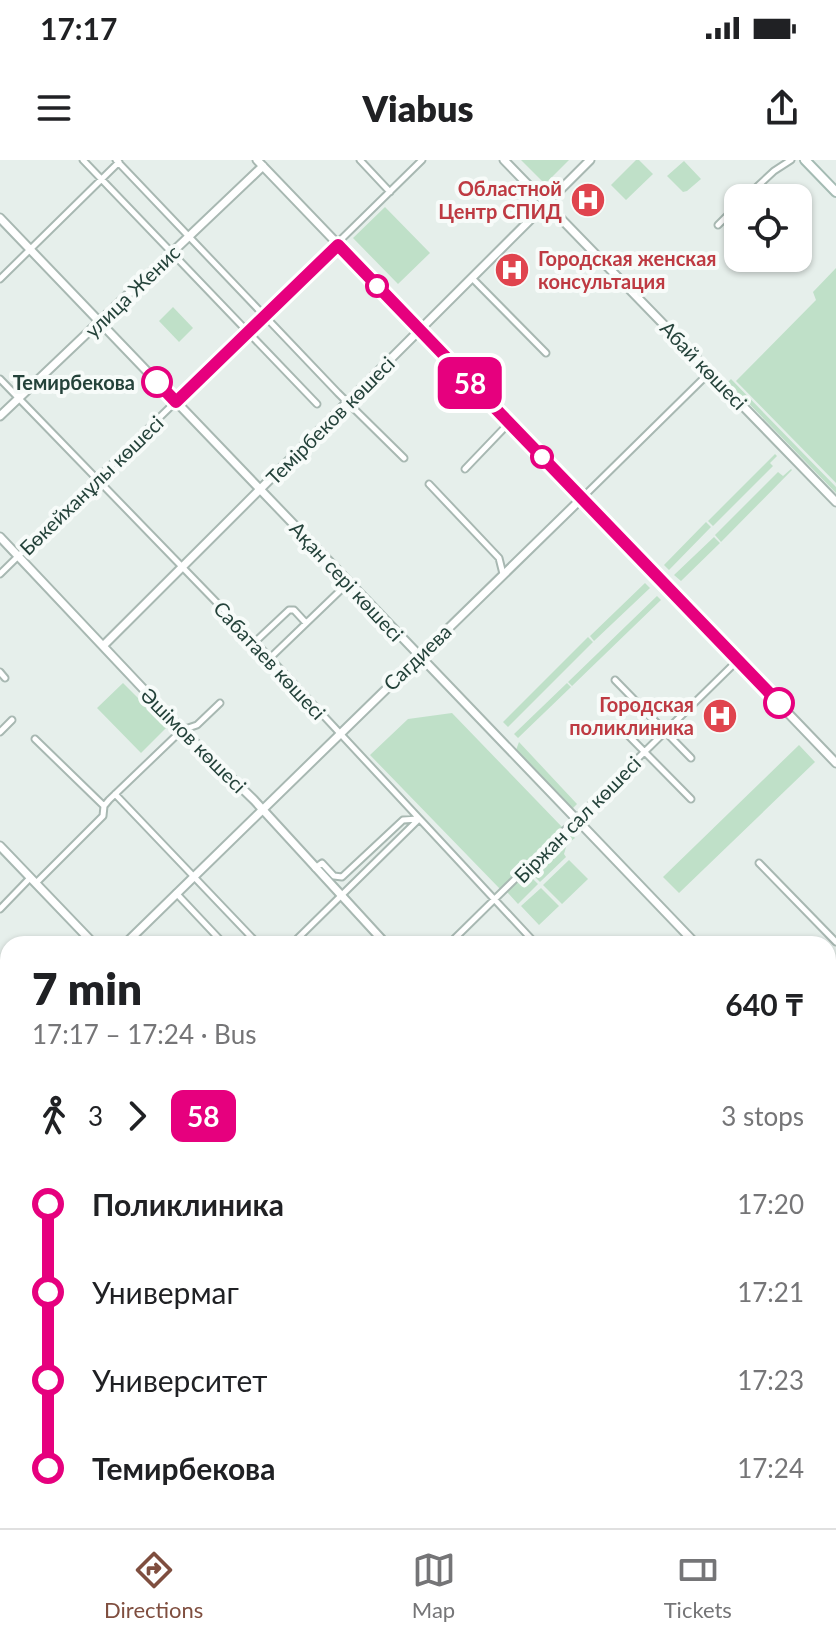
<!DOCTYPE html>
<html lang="en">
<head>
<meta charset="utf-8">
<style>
  :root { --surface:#fff; --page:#f6f6f6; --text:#202124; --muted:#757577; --line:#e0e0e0; --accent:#7f4e3f }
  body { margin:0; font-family:Lato,sans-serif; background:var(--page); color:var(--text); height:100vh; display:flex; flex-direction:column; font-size:30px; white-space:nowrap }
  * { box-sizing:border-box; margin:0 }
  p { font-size:26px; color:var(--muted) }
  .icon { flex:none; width:44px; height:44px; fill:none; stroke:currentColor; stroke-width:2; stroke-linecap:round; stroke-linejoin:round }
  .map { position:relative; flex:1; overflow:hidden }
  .drawer { position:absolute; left:0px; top:776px; width:836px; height:592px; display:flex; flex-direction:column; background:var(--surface); border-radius:24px 24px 0 0; box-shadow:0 2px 6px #0004 }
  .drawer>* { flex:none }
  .badge { padding:0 16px; border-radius:12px; font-size:28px; line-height:52px }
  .buttons { position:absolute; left:724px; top:24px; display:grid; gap:16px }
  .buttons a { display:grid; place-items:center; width:88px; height:88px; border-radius:16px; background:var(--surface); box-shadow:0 2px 6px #0004; font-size:40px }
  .map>.badge { position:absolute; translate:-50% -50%; box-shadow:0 0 0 4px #fff }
  .legs { display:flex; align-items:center; gap:12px; height:88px; padding:0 32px; font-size:26px }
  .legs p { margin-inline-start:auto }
  .overview { display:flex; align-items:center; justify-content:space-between; height:136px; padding:0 32px }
  h1 { font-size:44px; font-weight:800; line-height:60px }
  ul { padding:0 32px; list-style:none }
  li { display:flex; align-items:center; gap:28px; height:88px; font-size:30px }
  li i { display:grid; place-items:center; width:12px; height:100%; margin:0 10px; background:currentColor }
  li i::after { content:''; width:20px; height:20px; margin:-10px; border:6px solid; border-radius:50%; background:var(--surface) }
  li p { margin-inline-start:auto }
  li:first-child i { background:linear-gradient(#0000 50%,currentColor 0) }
  li:last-child i { background:linear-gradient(currentColor 50%,#0000 0) }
  .status { display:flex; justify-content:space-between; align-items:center; height:56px; padding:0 40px; background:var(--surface); direction:ltr }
  .status svg { height:22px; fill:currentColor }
  header { display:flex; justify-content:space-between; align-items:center; height:104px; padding:0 32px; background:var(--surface); font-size:36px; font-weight:800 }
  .dock { display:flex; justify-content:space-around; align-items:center; height:112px; border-top:2px solid var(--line); background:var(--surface); font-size:22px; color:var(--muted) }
  .dock a { display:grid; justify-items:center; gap:4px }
  .dock .active { color:var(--accent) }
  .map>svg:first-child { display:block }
</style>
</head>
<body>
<div class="status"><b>17:17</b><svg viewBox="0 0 49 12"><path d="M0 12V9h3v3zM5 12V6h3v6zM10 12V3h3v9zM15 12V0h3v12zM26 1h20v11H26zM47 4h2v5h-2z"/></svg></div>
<header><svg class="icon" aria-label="menu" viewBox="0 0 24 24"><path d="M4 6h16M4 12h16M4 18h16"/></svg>Viabus<svg class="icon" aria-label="share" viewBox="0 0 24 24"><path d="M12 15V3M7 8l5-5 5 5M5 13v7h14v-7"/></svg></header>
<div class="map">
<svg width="836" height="1368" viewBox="0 0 836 1368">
  <rect width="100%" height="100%" fill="#e6efeb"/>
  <path fill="#bfe0c8" d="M 521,0 L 569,0 L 545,24 Z
    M 636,0 L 639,0 L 653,14 L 626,40 L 611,25 Z
    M 684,1 L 701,19 L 687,31 L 683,32 L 667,16 Z
    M 385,47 L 430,93 L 398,124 L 353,78 Z
    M 836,108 L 836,323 L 736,221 L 816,140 L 813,132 Z
    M 173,147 L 193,168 L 179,182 L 159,161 Z
    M 731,219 L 836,327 L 836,333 L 728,222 Z
    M 775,294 L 777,296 L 770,303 L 773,306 L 713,366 L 708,361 Z
    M 791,309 L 792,310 L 721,382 L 715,375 L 778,312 L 783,316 Z
    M 706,362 L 711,367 L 669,410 L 664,405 Z
    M 714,377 L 720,383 L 681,421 L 674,415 Z
    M 645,423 L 650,428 L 594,481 L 590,476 Z
    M 657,436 L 661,440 L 572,526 L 568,522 Z
    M 588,477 L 593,482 L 508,567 L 503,562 Z
    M 123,523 L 167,567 L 141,593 L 97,548 Z
    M 567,523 L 571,527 L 518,578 L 514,574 Z
    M 452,553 L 563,668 L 500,729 L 370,595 L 408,559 Z
    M 519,582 L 577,644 L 572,649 L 516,590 Z
    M 799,585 L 815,602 L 679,733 L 663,717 Z
    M 569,671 L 575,678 L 567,684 L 564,694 L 566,697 L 540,722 L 529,711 Z
    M 569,700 L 588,719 L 562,744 L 543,725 Z
    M 527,713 L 538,724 L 518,744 L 507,732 Z
    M 541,728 L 559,746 L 539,765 L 521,746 Z"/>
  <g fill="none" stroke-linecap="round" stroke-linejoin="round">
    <g stroke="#a8b8b2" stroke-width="9">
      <path id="minor" d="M 83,0 L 317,244
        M 116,0 L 338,233 L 404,298
        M 360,0 L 390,32
        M 745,38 L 774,11 L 791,0
        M 718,65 L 738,45
        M 472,118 L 546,193
        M 0,119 L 119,2
        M 0,219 L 255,482 L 536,784
        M 465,309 L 509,263
        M 429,324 L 499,398 L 503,414
        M 582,338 L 710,212
        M 0,414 L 422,0
        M 255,482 L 289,450 L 294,450 L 306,463
        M 270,498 L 349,422
        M 0,512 L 5,518
        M 615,520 L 691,598
        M 617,568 L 622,569 L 691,639
        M 0,572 L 12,560
        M 35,579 L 104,646
        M 115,634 L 258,784
        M 759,703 L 836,782
        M 315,708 L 322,703 L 334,716 L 342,717 L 403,660 L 418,659
        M 36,723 L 103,656 L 104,646 L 109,640 L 182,570 L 197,565 L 220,543
        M 176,733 L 224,784
        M 0,749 L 30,718
        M 292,784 L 419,659
        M 449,784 L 738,500
        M 0,858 L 8,866
        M 828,861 L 836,854
        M 0,1068 L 8,1060
        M 0,1165 L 8,1173
        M 828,1197 L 836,1190
        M 0,1216 L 8,1208
        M 0,1311 L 8,1320
        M 828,1342 L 836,1334
        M 41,1360 L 46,1368
        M 771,1360 L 778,1368
        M 157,1368 L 165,1360
        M 185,1368 L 193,1360
        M 654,1368 L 662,1360
        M 802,1368 L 810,1360"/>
    </g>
    <g stroke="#a8b8b2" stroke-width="11">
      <path id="tertiary" d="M 257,0 L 836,603
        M 504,0 L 836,342
        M 0,58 L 696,784
        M 0,256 L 263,6
        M 0,377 L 182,570 L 254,640 L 386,784
        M 103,486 L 590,0
        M 0,686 L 94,784
        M 125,784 L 582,338
        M 0,906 L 8,899
        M 828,922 L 836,930
        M 828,1255 L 836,1263
        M 633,1360 L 641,1368
        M 3,1368 L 12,1360"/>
    </g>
    <g stroke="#a4bbb3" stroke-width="12">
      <path id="secondary" d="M 805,0 L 836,32"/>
    </g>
    <g stroke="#c2cac8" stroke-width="12">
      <path id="primary" d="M 0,1019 L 8,1027
        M 333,1360 L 341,1368"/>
    </g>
    <g stroke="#c2cac8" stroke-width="13">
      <path id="trunk" d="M 828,1037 L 836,1029
        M 484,1368 L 492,1360"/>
    </g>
    <use href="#minor" stroke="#fff" stroke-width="5"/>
    <use href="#tertiary" stroke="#fff" stroke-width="7"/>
    <use href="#secondary" stroke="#fff" stroke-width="8"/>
    <use href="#primary" stroke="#6aa596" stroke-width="8"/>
    <use href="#trunk" stroke="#4c8a7c" stroke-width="9"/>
  </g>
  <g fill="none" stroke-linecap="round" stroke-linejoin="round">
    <g stroke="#fff" stroke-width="18">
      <path id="line-1" d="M 157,222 L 176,242 L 338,85 L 779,543"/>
    </g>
    <use href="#line-1" stroke="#e6007e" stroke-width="12"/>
  </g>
  <defs>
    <g id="hospital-disc" transform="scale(1.8)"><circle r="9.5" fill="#e0444e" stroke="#f7fbf9"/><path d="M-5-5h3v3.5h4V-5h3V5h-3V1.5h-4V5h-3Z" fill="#fff"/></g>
  </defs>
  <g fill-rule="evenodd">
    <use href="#hospital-disc" x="588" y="40"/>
    <use href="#hospital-disc" x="512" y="110"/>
    <use href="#hospital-disc" x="720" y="556"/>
  </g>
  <g fill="#fff" stroke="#e6007e" stroke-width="4">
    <circle cx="377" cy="126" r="10"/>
    <circle cx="157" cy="222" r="14"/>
    <circle cx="542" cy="297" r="10"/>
    <circle cx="779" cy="543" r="14"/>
  </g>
  <g text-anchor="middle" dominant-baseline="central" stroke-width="8" stroke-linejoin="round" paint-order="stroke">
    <g font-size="20" font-weight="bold" fill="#be3a42" stroke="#f7fbf9" text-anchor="end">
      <text x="562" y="28">Областной<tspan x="562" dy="23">Центр СПИД</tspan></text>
      <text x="538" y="98" text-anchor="start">Городская женская<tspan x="538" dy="23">консультация</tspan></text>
      <text x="694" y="544">Городская<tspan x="694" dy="23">поликлиника</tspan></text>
    </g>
    <g font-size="20" fill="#24423a" stroke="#f7fbf9">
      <text transform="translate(132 131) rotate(-44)">улица Женис</text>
      <text transform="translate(704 205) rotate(46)">Абай көшесі</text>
      <text transform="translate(330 260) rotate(-45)">Темірбеков көшесі</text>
      <text transform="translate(91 325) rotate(-44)">Бөкейханұлы көшесі</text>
      <text transform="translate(347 421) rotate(47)">Ақан сері көшесі</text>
      <text transform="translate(417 497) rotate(-44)">Сагдиева</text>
      <text transform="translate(270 500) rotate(47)">Сабатаев көшесі</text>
      <text transform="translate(194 580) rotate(45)">Әшімов көшесі</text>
      <text transform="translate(577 659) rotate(-45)">Біржан сал көшесі</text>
    </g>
    <g font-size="20" font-weight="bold" fill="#24423a" stroke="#f7fbf9" text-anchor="end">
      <text x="135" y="222">Темирбекова</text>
    </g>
  </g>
</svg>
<div class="buttons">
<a><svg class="icon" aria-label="locate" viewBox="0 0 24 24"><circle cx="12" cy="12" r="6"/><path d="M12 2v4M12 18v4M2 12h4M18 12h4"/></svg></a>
</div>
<b class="badge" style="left:470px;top:223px;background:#e6007e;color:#fff">58</b>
<section class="drawer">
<div class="overview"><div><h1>7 min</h1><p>17:17 – 17:24 · Bus</p></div><b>640 ₸</b></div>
<div class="legs"><svg class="icon" aria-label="walk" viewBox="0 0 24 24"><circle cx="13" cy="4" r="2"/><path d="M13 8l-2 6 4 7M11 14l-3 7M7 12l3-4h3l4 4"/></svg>3<svg class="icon" aria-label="forward" viewBox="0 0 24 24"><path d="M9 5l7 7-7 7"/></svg><b class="badge" style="background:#e6007e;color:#fff">58</b><p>3 stops</p></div>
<ul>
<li><i style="color:#e6007e"></i><b>Поликлиника</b><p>17:20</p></li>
<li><i style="color:#e6007e"></i><span>Универмаг</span><p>17:21</p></li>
<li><i style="color:#e6007e"></i><span>Университет</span><p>17:23</p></li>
<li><i style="color:#e6007e"></i><b>Темирбекова</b><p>17:24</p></li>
</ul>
</section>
</div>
<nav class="dock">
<a class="active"><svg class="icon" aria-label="directions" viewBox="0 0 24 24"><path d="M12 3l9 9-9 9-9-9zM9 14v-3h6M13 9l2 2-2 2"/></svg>Directions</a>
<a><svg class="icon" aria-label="map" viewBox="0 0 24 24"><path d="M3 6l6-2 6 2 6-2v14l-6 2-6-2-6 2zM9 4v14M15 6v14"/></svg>Map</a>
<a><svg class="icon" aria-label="tickets" viewBox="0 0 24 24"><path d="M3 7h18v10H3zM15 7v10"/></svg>Tickets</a>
</nav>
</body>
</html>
